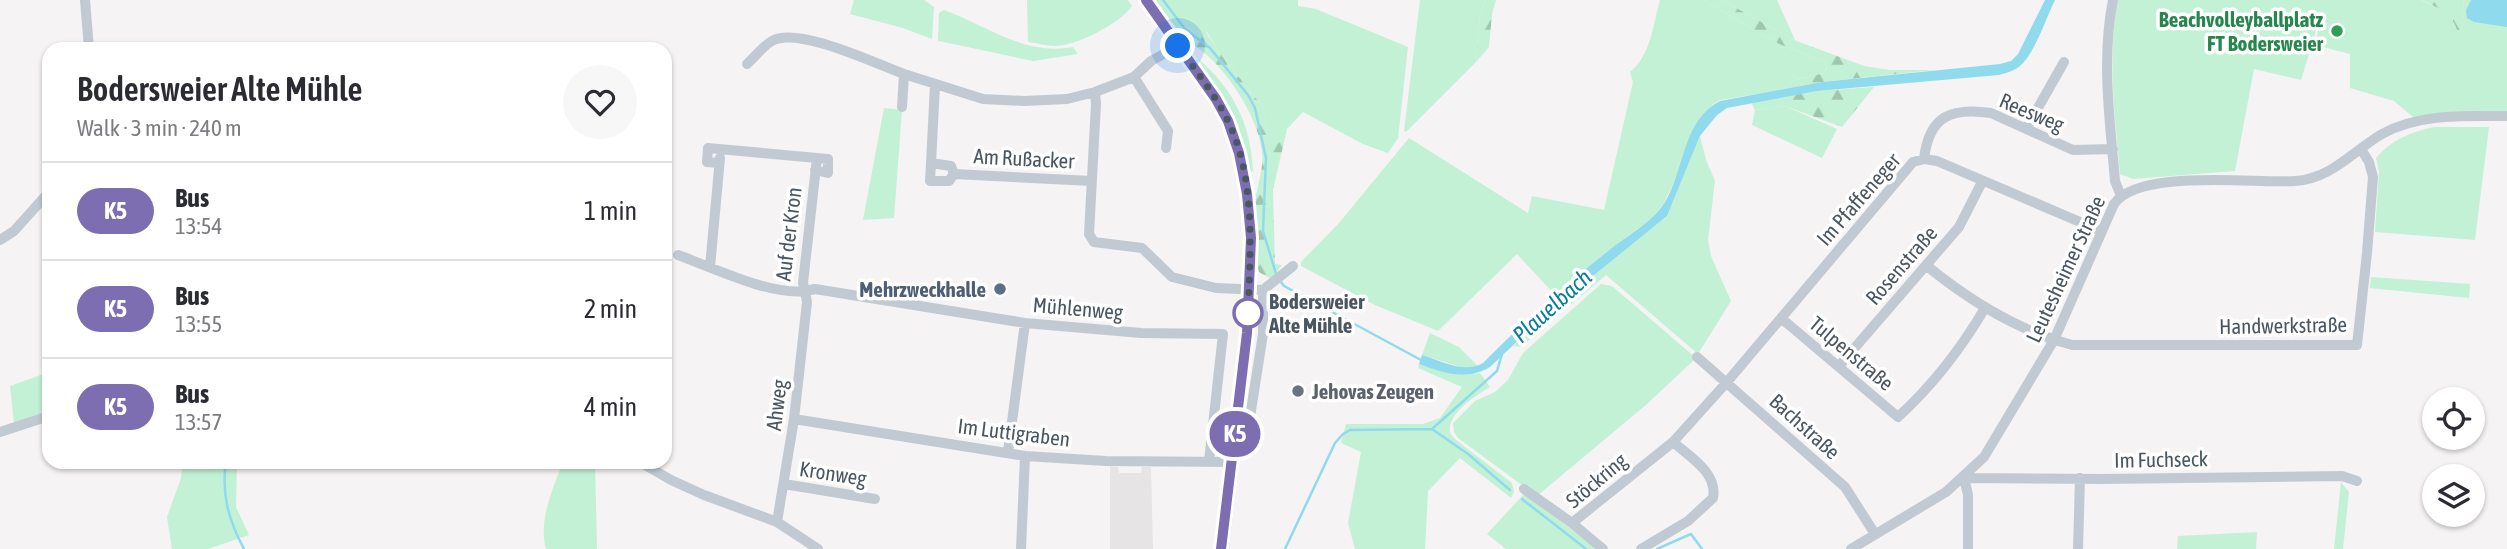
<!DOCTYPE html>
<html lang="en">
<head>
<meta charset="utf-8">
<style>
  :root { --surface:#fff; --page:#f7f7f7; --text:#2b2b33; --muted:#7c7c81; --line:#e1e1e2 }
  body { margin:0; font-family:"Asap Condensed",sans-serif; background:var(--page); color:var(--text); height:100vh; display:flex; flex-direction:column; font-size:26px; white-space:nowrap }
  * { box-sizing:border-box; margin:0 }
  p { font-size:23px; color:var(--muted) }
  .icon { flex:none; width:38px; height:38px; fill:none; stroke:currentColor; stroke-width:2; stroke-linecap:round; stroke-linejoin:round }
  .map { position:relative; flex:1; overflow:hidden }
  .side { position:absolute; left:42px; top:42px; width:630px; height:427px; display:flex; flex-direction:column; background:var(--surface); border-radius:21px; box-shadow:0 2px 5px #0004 }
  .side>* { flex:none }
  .badge { padding:0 14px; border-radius:23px; font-size:24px; line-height:46px }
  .buttons { position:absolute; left:2422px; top:387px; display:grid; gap:14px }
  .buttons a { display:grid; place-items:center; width:63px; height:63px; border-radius:50%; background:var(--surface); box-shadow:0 2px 5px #0004; font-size:35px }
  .you { position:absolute; width:35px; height:35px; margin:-18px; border:5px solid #fff; border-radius:50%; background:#1a73e8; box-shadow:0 0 0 10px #1a73e833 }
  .map>.badge { position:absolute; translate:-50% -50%; box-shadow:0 0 0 4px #fff }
  .round { display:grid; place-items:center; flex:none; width:74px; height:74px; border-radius:37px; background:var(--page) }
  .head { display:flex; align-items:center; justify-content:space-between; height:119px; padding:0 35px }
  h1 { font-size:33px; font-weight:600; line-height:52px }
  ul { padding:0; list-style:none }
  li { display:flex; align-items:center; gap:21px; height:98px; padding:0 35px; border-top:2px solid var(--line) }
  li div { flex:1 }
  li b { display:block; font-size:26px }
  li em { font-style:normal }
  li .badge { min-width:77px; font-weight:700; text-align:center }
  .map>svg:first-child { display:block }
</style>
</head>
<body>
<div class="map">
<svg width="2507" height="549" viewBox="0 0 2507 549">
  <defs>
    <pattern id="forest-firs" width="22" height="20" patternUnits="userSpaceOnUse" patternTransform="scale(1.75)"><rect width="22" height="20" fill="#c3f1d5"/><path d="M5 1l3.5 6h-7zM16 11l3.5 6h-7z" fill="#a0c6b0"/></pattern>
  </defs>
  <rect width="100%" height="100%" fill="#f5f3f3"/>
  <path fill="#e6e4e5" d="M 1110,466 L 1118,467 L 1119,473 L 1141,473 L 1142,467 L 1151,467 L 1153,549 L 1110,549 Z"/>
  <path fill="#c3f1d5" d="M 854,0 L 924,0 L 934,7 L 932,39 L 903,28 L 850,14 Z
    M 1027,0 L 1128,0 L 1132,6 C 1121,23 1076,46 1055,46 C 1047,46 1037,43 1028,42 Z
    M 1154,0 L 1298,0 L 1298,6 L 1316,9 L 1408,47 L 1398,138 L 1388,153 L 1363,144 L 1303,112 L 1287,129 L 1269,138 L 1262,106 L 1219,52 L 1207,32 L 1186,40 Z
    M 1420,0 L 1485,0 L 1480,15 L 1476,62 L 1406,132 L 1404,131 Z
    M 1660,0 L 1703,0 L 1779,44 L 1824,61 L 1827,67 L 1824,73 L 1792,81 L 1781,90 L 1720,100 L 1712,105 L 1664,203 L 1652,218 L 1609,250 L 1555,295 L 1517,254 L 1438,331 L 1375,305 L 1301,266 L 1301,262 L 1339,223 L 1409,138 L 1528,213 L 1532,196 L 1604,210 L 1633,82 L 1630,72 C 1651,55 1653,25 1660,0 Z
    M 1722,0 L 1777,0 L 1795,40 L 1794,40 Z
    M 2118,0 L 2421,0 L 2448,13 L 2461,31 L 2464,0 L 2507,0 L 2507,112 L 2413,117 L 2394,101 L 2350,88 L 2350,54 L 2315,45 L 2323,8 L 2301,80 L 2254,69 L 2235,171 L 2133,179 L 2120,174 C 2115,116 2107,57 2118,0 Z
    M 944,10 C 988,26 1024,56 1073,47 L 1078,54 L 1033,61 L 939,41 L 938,41 L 939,13 Z
    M 1197,58 C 1233,88 1251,124 1253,171 L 1249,173 L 1230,114 Z
    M 1785,106 L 1837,129 L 1822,158 L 1752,125 L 1755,110 Z
    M 884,108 L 902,110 L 894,218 L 863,220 Z
    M 2434,127 L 2489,127 L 2475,240 L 2375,232 L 2379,171 L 2376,158 C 2391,140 2411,132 2434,127 Z
    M 1700,136 L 1706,160 L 1715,181 L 1708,240 L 1711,256 L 1731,301 L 1698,354 L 1606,275 L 1521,347 L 1513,346 L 1545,315 L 1667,216 Z
    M 2371,277 L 2470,284 L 2469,298 L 2370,288 Z
    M 1601,284 L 1612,286 L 1696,358 L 1647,404 L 1537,496 L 1458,438 L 1454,432 L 1453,423 L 1475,401 L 1495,392 L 1508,380 L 1523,353 Z
    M 1430,333 L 1459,347 L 1478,366 L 1464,368 L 1422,355 Z
    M 1419,364 C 1439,371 1460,377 1480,373 L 1490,387 C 1475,396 1447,413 1450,433 L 1456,440 L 1512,483 L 1514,492 L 1511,498 L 1460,458 L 1428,491 L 1425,549 L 1355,549 L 1348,523 L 1361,452 L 1341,443 L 1346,424 L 1423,424 L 1440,418 L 1462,387 L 1418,368 Z
    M 49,372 L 49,413 L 14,424 L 10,386 Z
    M 183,462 L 237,462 L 236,507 L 249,535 L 208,549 L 172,549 L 167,517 L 181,478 Z
    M 563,462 L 595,462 L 597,549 L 546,549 C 538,521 553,488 563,462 Z
    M 2341,482 L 2349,492 L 2343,549 L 2334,549 Z
    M 1523,495 L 1529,496 L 1597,549 L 1506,549 L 1487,534 Z
    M 2257,532 L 2256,549 L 2177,549 L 2178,536 Z"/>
  <path fill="url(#forest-firs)" d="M 1485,0 L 1496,0 L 1492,14 L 1489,47 L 1476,62 L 1480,15 Z
    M 1703,0 L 1722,0 L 1794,40 L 1864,66 L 1890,70 L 1935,70 L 1822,82 L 1781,90 L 1792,81 L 1824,73 L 1827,67 L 1824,61 L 1779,44 Z
    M 2422,0 L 2464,0 L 2461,31 L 2457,30 C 2452,12 2437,8 2422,0 Z
    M 1206,32 L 1219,52 L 1262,106 L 1269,137 L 1287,129 L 1273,190 L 1275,264 L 1282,265 L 1271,279 L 1259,272 C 1254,254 1252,231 1253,213 C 1255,196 1260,181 1262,165 C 1266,129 1233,79 1208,56 C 1202,50 1193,45 1186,40 Z
    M 1874,87 L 1842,127 L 1785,106 L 1755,110 L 1751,102 L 1817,91 Z"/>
  <path fill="#90daee" d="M 2045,0 L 2055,0 C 2046,18 2035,53 2020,66 C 2014,71 2006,73 1999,75 L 1817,91 L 1727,108 L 1717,115 L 1700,136 L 1667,216 L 1545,315 L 1490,367 C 1467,381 1443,373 1419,364 L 1422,355 C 1442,361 1464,374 1483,363 C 1522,323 1564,286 1608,251 C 1626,236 1652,223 1665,202 C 1685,169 1682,121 1720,101 L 1822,82 L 2000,64 L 2011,61 L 2018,54 Z
    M 2471,0 L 2507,0 L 2507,27 L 2474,22 L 2467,18 L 2466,10 Z"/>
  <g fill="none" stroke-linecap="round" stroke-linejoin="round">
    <path stroke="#90daee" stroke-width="2.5" d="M 1163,0 L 1185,29 L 1210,48 L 1248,95 L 1255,108 L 1266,158 L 1263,231 L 1277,277
      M 1281,282 L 1284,286 L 1421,360
      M 1432,429 L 1497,371 L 1502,354
      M 226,462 C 221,494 229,521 244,549
      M 1522,499 L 1586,549
      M 1285,549 L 1335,443 L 1343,434 L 1350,430 L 1432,429 L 1468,454 L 1510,490
      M 1657,549 L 1691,534 L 1702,549"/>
    <path stroke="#c1cad2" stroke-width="10" d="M 85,0 L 89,49
      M 2113,0 C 2101,60 2110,120 2115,181 L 2121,196
      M 747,64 C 755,57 763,46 772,41 C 798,26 876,64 904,74
      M 1134,77 L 1168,131 L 1166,148
      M 1095,92 L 1096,104 L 1089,234 L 1094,242 L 1142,248 L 1172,277 L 1216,288 L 1263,290
      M 902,107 L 904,74 L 983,99 L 1024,101 L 1067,99 L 1095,92 L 1134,77 L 1151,61 L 1178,46
      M 2026,129 L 2064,62
      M 1924,159 C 1929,116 1951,107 1991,113 L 2073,150 L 2113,149
      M 719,163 L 707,162 L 708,148 L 828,159 L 828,173 L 815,170
      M 931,163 L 935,85
      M 954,174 L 951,166 L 931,163 L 930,181 L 949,181 L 954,174 L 1092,181
      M 0,240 L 14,231 L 49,192
      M 678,255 C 711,267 771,296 805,291 L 803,283 L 817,158
      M 1927,266 C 1970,301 2019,331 2072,345 L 2357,345 L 2367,253 L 2373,177 L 2369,162 L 2361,149
      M 710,267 L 720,158
      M 1263,290 L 1293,266
      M 1781,318 L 1898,417 C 1932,386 1962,347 1985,308
      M 1697,357 L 1845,487 L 1875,534
      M 1839,366 L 1959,227 L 1982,182
      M 794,419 L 1025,456 L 1106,461 L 1232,462
      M 0,432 L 49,416
      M 1234,447 L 1245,449 L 1263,334 L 1263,290
      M 1008,452 L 1025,323
      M 640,462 L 671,480 L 704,495 L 777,522 L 818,549
      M 784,484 L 875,499
      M 1524,489 L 1572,523
      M 777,522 L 794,419 L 807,302 L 805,291 L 815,289 L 1025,323 L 1141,333 L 1223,334 L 1209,461
      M 1021,549 L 1025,456
      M 1603,549 L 1572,523 L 1673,442 L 1727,382 L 1913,162 L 1924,159 L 1937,161 L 2101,231
      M 1641,549 L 1688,521 L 1713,498 C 1718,473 1690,457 1673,442
      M 1851,549 L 1946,492 L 1984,457 L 2054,340 L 2114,204 C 2139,168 2255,184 2295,181 C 2331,179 2353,151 2382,134 C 2419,113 2466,116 2507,116
      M 1968,549 L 1968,495 L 1964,478 L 2102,479 L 2342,476 L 2357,481
      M 2078,549 L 2080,478"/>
    <path stroke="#b3c2d1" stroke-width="14" d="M 1146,0 L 1216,99 L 1228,121 L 1239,155 L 1247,194 L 1251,238 L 1247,333 L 1222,549"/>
  </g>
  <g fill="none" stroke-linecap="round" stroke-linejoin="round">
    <g stroke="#fff" stroke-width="16">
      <path id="line" d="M 1146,0 L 1216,99 L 1228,121 L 1239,153 L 1247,194 L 1251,238 L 1247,333 L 1221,549"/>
    </g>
    <use href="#line" stroke="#7c6eb0" stroke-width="10"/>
    <path stroke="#4a5661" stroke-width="7" stroke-dasharray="0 12.6" d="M 1178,46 C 1195,70 1214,93 1227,119 C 1257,179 1250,252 1248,317 L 1248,313"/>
  </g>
  <circle fill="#2e9e5b" stroke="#fff" stroke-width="2.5" cx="2337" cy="31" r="7"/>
  <circle fill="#5c6f8a" stroke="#fff" stroke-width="2.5" cx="1000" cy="289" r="7"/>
  <circle fill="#fff" stroke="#7c6eb0" stroke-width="3.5" cx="1248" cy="313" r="14"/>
  <circle fill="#6b7280" stroke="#fff" stroke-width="2.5" cx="1298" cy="391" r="7"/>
  <g text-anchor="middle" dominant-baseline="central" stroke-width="7" stroke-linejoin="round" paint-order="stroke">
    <g font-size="21" font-weight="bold" fill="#27864d" stroke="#fff" text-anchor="end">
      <text x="2323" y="19">Beachvolleyballplatz<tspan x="2323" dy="24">FT Bodersweier</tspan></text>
    </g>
    <g font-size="21" fill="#4a5661" stroke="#fff">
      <text transform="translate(2032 112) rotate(23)">Reesweg</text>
      <text transform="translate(1024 158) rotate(3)">Am Rußacker</text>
      <text transform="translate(1858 199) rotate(-49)">Im Pfaffeneger</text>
      <text transform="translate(788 234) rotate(-83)">Auf der Kron</text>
      <text transform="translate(1901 265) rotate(-49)">Rosenstraße</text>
      <text transform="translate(2065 269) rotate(-65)">Leutesheimer Straße</text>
      <text transform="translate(1078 308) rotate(5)">Mühlenweg</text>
      <text transform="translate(2283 325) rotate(-1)">Handwerkstraße</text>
      <text transform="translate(1852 353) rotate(40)">Tulpenstraße</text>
      <text transform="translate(776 405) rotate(-83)">Ahweg</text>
      <text transform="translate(1805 426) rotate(42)">Bachstraße</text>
      <text transform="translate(1014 432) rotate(7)">Im Luttigraben</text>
      <text transform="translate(2161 459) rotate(-1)">Im Fuchseck</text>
      <text transform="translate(833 473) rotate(9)">Kronweg</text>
      <text transform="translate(1596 480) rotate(-40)">Stöckring</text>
    </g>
    <g font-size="21" font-weight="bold" fill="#4e5e75" stroke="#fff" text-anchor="end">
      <text x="986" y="289">Mehrzweckhalle</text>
    </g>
    <g font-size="21" font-weight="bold" fill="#4a5661" stroke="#fff" text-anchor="start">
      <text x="1269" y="301">Bodersweier<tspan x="1269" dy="24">Alte Mühle</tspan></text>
    </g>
    <g font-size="21" font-weight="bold" fill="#5b616d" stroke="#fff" text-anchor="start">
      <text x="1312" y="391">Jehovas Zeugen</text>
    </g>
    <g font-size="23" font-style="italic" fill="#0c7c9b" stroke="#fff">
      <text transform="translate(1552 306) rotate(-42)">Plauelbach</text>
    </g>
  </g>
</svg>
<div class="buttons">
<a><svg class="icon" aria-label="locate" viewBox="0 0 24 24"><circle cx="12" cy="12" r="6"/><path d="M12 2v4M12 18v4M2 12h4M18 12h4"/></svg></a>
<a><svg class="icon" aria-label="layers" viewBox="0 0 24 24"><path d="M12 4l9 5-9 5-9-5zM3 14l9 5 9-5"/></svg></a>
</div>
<div class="you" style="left:1178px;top:46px"></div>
<b class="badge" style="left:1235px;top:434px;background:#7c6eb0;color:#fff">K5</b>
<section class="side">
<div class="head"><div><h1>Bodersweier Alte Mühle</h1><p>Walk · 3 min · 240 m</p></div><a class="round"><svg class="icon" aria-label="heart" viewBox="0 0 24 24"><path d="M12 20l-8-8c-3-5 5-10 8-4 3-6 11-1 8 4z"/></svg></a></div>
<ul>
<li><span class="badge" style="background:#7c6eb0;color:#fff">K5</span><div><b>Bus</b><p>13:54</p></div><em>1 min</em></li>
<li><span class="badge" style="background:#7c6eb0;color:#fff">K5</span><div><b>Bus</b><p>13:55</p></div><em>2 min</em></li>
<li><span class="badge" style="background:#7c6eb0;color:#fff">K5</span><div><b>Bus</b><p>13:57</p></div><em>4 min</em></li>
</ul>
</section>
</div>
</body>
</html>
